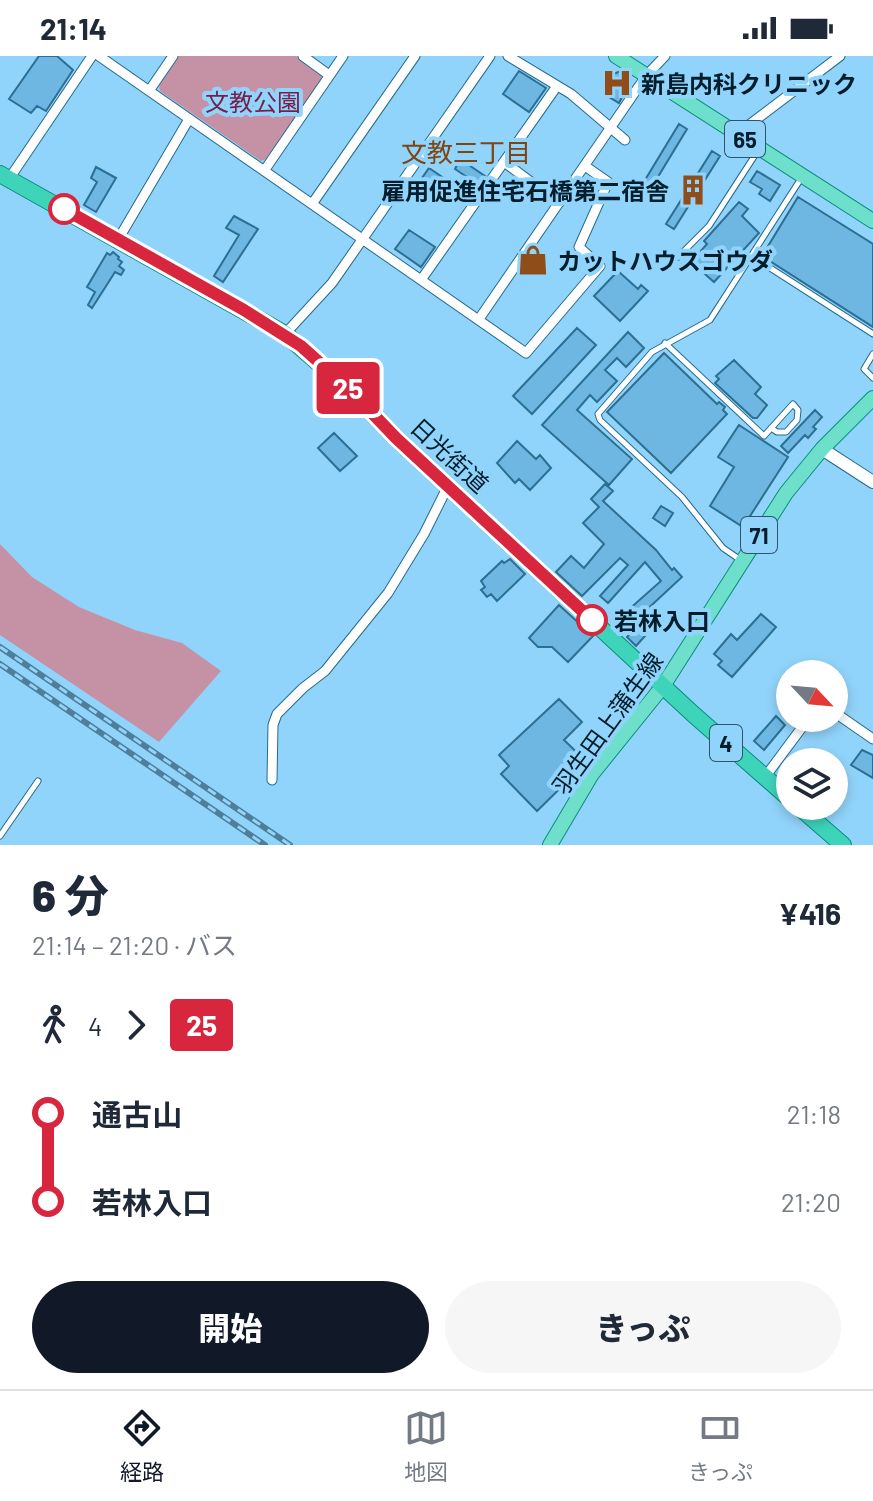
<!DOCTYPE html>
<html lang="ja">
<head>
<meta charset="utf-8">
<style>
  :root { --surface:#fff; --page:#f6f6f7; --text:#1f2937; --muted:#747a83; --line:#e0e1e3; --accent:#111827 }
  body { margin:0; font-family:Barlow,"Noto Sans JP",sans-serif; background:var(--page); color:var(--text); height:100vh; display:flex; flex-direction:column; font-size:30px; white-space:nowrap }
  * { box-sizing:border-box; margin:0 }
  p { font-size:26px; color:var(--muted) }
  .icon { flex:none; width:44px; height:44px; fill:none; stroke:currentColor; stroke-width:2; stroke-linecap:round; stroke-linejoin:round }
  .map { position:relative; height:789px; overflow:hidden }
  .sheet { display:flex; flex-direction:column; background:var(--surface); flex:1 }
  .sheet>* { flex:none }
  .badge { padding:0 16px; border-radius:6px; font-size:28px; line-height:52px }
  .needle { width:52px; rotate:116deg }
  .tools { position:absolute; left:776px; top:604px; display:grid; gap:16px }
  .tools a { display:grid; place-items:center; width:72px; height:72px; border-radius:50%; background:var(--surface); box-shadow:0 4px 12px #0003; font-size:40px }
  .map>.badge { position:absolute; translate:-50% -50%; box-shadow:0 0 0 4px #fff }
  .legs { display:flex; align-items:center; gap:12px; height:88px; padding:0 32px; font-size:26px }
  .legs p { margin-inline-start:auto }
  .headline { display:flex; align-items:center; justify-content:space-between; height:136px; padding:0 32px }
  h1 { font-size:44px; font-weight:800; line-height:60px }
  .cta { display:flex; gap:16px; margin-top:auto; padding:16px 32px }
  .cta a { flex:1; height:92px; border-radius:48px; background:var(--accent); color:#fff; font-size:32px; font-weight:800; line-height:92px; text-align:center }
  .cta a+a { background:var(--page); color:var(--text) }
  ul { padding:0 32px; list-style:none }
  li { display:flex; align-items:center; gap:28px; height:88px; font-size:30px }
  li i { display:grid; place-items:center; width:12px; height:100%; margin:0 10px; background:currentColor }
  li i::after { content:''; width:20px; height:20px; margin:-10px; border:6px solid; border-radius:50%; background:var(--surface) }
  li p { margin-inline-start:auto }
  li:first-child i { background:linear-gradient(#0000 50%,currentColor 0) }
  li:last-child i { background:linear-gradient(currentColor 50%,#0000 0) }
  .status { display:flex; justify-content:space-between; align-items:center; height:56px; padding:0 40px; background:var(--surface); direction:ltr }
  .status svg { height:22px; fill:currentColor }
  .tab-bar { display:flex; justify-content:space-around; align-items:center; height:112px; border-top:2px solid var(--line); background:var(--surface); font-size:22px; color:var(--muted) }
  .tab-bar a { display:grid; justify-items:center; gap:4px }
  .tab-bar .current { color:var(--accent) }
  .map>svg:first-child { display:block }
</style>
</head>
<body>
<div class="status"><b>21:14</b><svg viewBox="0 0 49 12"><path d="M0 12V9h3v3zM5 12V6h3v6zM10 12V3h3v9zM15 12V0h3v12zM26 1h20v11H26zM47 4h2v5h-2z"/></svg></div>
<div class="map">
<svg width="873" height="789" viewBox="0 0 873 789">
  <rect width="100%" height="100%" fill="#91d4fb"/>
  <path fill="#c592a5" d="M 179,0 L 296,0 L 321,18 L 321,25 L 266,103 L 261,105 L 160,35 L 159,29 Z
    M 0,488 L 32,521 L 79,551 L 135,574 L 182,587 L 221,615 L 159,686 L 0,579 Z"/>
  <path fill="#6eb7e2" stroke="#2c6f93" stroke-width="2" d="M 39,0 L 57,0 L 73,14 L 46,55 L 37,50 L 31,57 L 9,43 Z
    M 519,15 L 546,32 L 529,56 L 503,38 Z
    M 621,15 L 627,21 L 629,28 L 619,47 L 609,41 L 603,31 L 608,20 Z
    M 679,68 L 687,73 L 653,129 L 645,124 Z
    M 712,95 L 720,100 L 674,173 L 666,168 Z
    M 460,103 L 485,120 L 479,129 L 455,113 Z
    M 96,111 L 116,122 L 96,156 L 84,149 L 97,126 L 91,122 Z
    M 429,112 L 454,129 L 446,138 L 422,122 Z
    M 757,115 L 780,129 L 770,145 L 759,138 L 762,133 L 750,126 Z
    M 798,141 L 873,188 L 873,271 L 762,200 Z
    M 739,146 L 748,153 L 742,160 L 759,177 L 714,226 L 691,206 L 707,188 L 704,185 Z
    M 234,160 L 258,173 L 223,226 L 214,220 L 239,179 L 226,172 Z
    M 409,174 L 435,191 L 421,211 L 395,193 Z
    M 113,196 L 119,201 L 118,203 L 122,206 L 119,210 L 124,214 L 121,219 L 115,216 L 92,252 L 88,249 L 95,236 L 87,231 L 107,197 L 110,199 Z
    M 618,215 L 638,233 L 641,229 L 648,235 L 620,265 L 594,240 Z
    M 577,272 L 596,289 L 532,358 L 513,340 Z
    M 628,276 L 644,292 L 626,311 L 617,302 L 605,314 L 617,325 L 597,346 L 590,339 L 577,354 L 632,403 L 609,429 L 542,369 Z
    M 664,297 L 717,348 L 719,346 L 725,351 L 723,354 L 727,358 L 671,417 L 607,356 Z
    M 734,304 L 761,331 L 755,338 L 767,349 L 757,362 L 753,362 L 715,327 L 719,323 L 716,320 Z
    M 815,354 L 822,361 L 813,371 L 816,373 L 808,382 L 805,379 L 788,397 L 781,390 Z
    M 739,369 L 788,401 L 743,471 L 710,450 L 734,411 L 718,401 Z
    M 334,377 L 357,400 L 340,415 L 318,392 Z
    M 517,385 L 536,403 L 540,399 L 551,412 L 530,434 L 519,423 L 515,427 L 497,407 Z
    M 605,428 L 613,435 L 603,445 L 656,494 L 672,514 L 674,512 L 682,521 L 641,559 L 653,571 L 636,590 L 627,581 L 631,577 L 618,563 L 661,525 L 645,506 L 608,547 L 600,540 L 628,509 L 620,502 L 582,540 L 556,516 L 571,500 L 584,512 L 604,488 L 583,467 L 599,451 L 591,443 Z
    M 661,450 L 673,457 L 665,470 L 653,462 Z
    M 510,503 L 525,518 L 497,545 L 491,538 L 487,541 L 481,534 L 485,531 L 481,525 L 502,505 L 504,507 Z
    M 559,549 L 593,580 L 568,606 L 552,591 L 538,591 L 529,582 Z
    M 761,558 L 776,571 L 732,621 L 718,609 L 722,605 L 714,598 L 731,578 L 737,584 Z
    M 559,643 L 582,666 L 564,684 L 587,706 L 537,755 L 501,718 L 509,710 L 499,699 Z
    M 776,660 L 785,669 L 764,694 L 754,685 Z
    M 862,694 L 873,699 L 873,722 L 851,709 Z"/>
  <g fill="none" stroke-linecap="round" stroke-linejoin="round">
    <g stroke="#266a8d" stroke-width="7">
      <path id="service" d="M 678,201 L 709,170 L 759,93
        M 753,201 L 873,278
        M 665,287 L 764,380 L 793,348 L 798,354 L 797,364 L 786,376 L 777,376 L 771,372
        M 873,298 L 864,313 L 873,322
        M 742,505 L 723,492 L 682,441 L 600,364 L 598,358 L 652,296 L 710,264 L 802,121
        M 0,780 L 38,725"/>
    </g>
    <g stroke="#266a8d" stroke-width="11">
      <path id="minor" d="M 99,0 L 526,297 L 600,210 L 579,191 L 608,126 L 585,110
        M 303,0 L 329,19
        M 508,0 L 571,38 L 625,84
        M 149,35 L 173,0
        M 737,78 L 840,0
        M 504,106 L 559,147
        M 264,115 L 343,0
        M 9,123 L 92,0
        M 312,148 L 415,0
        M 119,182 L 189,63
        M 421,224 L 557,30
        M 479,263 L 646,20 L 665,0
        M 285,278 L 332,227 L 490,0
        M 834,656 L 873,683
        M 765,721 L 809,662
        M 272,724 L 273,669 L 277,658 L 303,632 L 325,615 L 388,537 L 424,478 L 448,430"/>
    </g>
    <g stroke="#266a8d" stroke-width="14">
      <path id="tertiary" d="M 822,393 L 873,426"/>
    </g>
    <g stroke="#0a8d7d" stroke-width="16">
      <path id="primary" d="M 616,0 L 873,165
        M 550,789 L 592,718 L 663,630 L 786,437 L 822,393 L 873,342"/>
    </g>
    <g stroke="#0a8d7d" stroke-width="18">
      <path id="trunk" d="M 0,118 L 285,278 L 351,335 L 396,382 L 693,658 L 790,743
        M 798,750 L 843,789"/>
    </g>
    <use href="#service" stroke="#fff" stroke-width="5"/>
    <use href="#minor" stroke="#fff" stroke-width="9"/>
    <use href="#tertiary" stroke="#fff" stroke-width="12"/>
    <use href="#primary" stroke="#6edfcb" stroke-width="14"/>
    <use href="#trunk" stroke="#3ed4ba" stroke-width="16"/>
    <g stroke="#4e7e99" stroke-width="6">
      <path id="rail" d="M 0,591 L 290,789
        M 0,608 L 265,789"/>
    </g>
    <use href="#rail" stroke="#91d4fb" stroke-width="3" stroke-dasharray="9" stroke-linecap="butt"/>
  </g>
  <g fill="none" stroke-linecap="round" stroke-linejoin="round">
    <g stroke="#fff" stroke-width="18">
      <path id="line-1" d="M 64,153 L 244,254 L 301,290 L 351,335 L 396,382 L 592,564"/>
    </g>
    <use href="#line-1" stroke="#d7263d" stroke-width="12"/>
  </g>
  <defs>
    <g id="hospital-bare" transform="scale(2.4)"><path d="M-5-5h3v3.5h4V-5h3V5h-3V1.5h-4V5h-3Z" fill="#8f4e19" stroke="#91d4fb" stroke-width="2.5" paint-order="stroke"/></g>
    <g id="building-bare" transform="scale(2.4)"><path d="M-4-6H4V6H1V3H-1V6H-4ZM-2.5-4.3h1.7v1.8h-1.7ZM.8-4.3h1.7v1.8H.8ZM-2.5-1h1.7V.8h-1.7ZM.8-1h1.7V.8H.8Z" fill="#8f4e19" stroke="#91d4fb" stroke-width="2.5" paint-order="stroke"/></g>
    <g id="shop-bare" transform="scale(2.4)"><path d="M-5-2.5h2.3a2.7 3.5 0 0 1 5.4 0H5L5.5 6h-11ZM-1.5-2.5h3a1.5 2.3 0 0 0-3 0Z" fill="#8f4e19" stroke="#91d4fb" stroke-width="2.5" paint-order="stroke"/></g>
  </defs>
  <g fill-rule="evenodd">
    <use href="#hospital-bare" x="617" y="27"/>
    <use href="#building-bare" x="693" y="134"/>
    <use href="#shop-bare" x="533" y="204"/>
  </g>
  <g fill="#fff" stroke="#d7263d" stroke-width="4">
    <circle cx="64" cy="153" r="14"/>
    <circle cx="592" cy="564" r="14"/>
  </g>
  <g text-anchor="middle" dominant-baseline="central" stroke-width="8" stroke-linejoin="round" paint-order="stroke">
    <g fill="#91d4fb" stroke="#2d546a" stroke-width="2">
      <rect x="725" y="65" width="40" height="36" rx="6"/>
      <rect x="741" y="461" width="36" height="36" rx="6"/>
      <rect x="710" y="669" width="32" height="36" rx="6"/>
    </g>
    <g font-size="22" font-weight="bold" fill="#021d2c">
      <text x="745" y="83">65</text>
      <text x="759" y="479">71</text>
      <text x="726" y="687">4</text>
    </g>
    <g font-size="24" font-weight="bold" fill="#021d2c" stroke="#91d4fb" text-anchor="start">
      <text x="641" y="27">新島内科クリニック</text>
      <text x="669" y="134" text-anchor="end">雇用促進住宅石橋第二宿舎</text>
      <text x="557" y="204">カットハウスゴウダ</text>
    </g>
    <g font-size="24" fill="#751f48" stroke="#91d4fb">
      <text x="253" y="45">文教公園</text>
    </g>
    <g font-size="24" fill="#021d2c" stroke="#91d4fb">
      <text transform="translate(450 399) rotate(43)">日光街道</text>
      <text transform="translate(607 667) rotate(-54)">羽生田上蒲生線</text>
    </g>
    <g font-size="24" font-weight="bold" fill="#021d2c" stroke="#91d4fb" text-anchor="start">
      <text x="614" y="564">若林入口</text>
    </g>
    <g font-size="26" fill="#7e4412" stroke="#91d4fb">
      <text x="466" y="95">文教三丁目</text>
    </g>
  </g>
</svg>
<div class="tools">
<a><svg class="needle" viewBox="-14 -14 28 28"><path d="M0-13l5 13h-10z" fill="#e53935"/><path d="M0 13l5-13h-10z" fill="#747a83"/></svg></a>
<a><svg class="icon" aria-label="layers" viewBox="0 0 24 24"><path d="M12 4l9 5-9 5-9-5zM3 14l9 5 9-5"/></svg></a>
</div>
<b class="badge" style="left:348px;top:332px;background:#d7263d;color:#fff">25</b>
</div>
<section class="sheet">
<div class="headline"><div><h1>6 分</h1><p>21:14 – 21:20 · バス</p></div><b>¥416</b></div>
<div class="legs"><svg class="icon" aria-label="walk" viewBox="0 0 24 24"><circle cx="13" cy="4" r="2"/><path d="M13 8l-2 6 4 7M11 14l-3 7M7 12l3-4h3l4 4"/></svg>4<svg class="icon" aria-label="forward" viewBox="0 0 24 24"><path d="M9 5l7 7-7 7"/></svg><b class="badge" style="background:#d7263d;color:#fff">25</b></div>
<ul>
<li><i style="color:#d7263d"></i><b>通古山</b><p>21:18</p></li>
<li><i style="color:#d7263d"></i><b>若林入口</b><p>21:20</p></li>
</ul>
<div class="cta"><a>開始</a><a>きっぷ</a></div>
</section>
<nav class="tab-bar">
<a class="current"><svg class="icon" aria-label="directions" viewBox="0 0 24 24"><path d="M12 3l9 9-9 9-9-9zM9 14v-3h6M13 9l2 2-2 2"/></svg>経路</a>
<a><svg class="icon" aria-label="map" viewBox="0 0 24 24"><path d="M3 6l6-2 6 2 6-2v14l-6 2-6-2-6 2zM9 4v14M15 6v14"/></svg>地図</a>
<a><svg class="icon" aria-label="tickets" viewBox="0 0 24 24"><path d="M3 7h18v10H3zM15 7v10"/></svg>きっぷ</a>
</nav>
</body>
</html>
